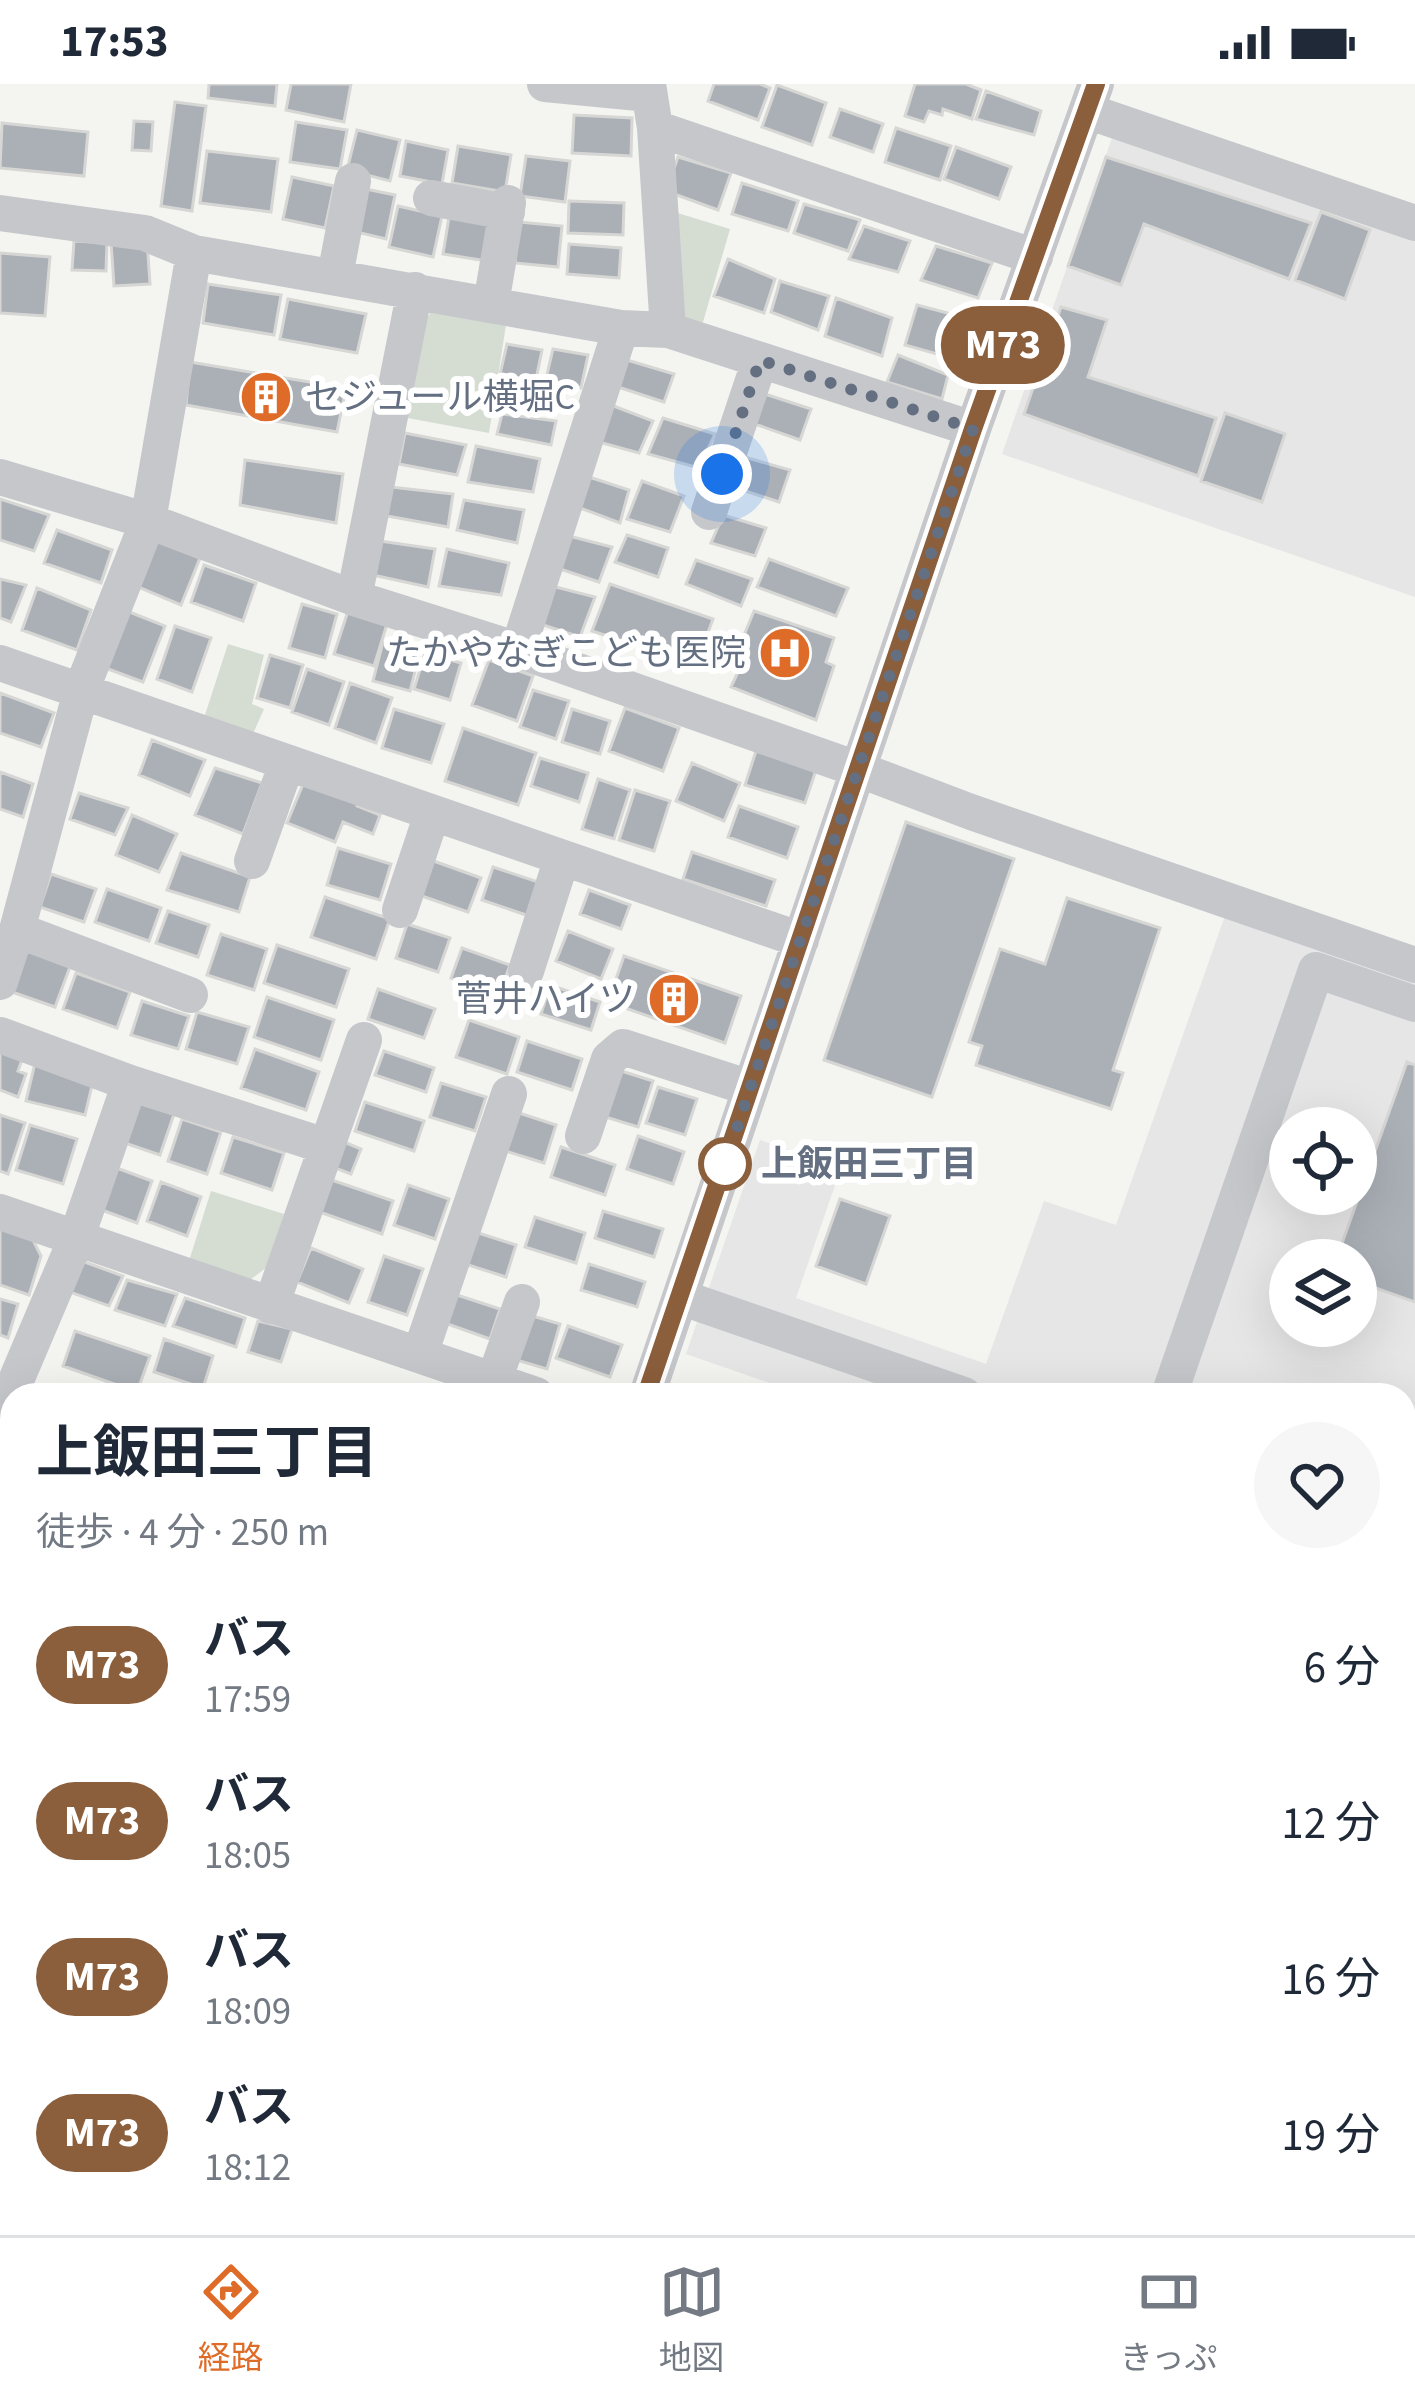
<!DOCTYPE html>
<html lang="ja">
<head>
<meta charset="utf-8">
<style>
  :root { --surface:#fff; --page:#f6f6f7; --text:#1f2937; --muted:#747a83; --line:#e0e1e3; --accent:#de6c28 }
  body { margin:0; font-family:"Source Sans 3","Noto Sans JP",sans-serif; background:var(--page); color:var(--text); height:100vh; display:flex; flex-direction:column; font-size:45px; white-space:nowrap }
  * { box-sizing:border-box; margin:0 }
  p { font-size:39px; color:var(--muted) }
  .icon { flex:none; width:66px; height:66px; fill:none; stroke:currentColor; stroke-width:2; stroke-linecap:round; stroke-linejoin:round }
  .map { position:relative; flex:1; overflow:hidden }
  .side { position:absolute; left:0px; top:1299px; width:1416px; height:852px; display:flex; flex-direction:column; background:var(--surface); border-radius:36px 36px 0 0; box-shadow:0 12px 48px #0002 }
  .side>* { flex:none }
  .badge { padding:0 24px; border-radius:39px; font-size:42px; line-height:78px }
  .controls { position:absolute; left:1269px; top:1023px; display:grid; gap:24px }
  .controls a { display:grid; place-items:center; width:108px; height:108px; border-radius:50%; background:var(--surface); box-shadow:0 12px 48px #0002; font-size:60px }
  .you { position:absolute; width:60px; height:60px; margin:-30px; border:9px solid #fff; border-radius:50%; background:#1a73e8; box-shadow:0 0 0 18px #1a73e833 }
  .map>.badge { position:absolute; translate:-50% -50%; box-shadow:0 0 0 6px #fff }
  .round { display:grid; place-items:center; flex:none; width:126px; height:126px; border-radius:63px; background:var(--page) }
  .headline { display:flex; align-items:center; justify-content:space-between; height:204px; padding:0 36px }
  h1 { font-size:57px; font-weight:700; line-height:90px }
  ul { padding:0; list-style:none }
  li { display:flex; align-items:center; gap:36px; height:156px; padding:0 36px }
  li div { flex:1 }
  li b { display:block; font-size:45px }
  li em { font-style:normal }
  li .badge { min-width:132px; font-weight:700; text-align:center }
  .status { display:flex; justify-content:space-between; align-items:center; height:84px; padding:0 60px; background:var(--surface); direction:ltr }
  .status svg { height:33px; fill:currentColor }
  .dock { display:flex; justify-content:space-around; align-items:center; height:168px; border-top:3px solid var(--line); background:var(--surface); font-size:33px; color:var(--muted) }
  .dock a { display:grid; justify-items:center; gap:6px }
  .dock .current { color:var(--accent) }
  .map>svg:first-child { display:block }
</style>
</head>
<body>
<div class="status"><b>17:53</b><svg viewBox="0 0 49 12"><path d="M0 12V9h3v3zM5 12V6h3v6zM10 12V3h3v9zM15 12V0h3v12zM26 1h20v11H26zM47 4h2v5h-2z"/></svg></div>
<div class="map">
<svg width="1415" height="2151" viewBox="0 0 1415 2151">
  <rect width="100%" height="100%" fill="#f4f5f1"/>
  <path fill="#e5e6e5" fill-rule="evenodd" d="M 1114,48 L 1415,151 L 1415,513 L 1002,370 Z
    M 1227,826 L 1415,891 L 1415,1599 L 1404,1596 L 1404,1311 L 783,1311 L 784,1304 L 686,1270 L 760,1056 L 841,1084 L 796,1214 L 986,1280 L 1044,1117 L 1116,1141 ZM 1290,1044 L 1356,1044 L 1356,1110 L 1290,1110 ZM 1290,1176 L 1356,1176 L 1356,1242 L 1290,1242 Z"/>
  <path fill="#d5dcd2" d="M 671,127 L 730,145 L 703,238 L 684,236 Z
    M 431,228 L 506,241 L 489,349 L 402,333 L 415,251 Z
    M 228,560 L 264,571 L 252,620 L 264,625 L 252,652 L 203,637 Z
    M 211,1107 L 284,1130 L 267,1183 L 250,1196 L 189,1177 Z"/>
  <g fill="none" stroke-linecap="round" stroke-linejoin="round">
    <path stroke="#bdc5ca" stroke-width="9" d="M 0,1572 L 12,1578
      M 1404,1888 L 1415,1890"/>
  </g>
  <path fill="#abb0b7" stroke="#d6d6d4" stroke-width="3" d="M 209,0 L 277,0 L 275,22 L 208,14 Z
    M 291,0 L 351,0 L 344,38 L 286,26 Z
    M 714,0 L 760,0 L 770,4 L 758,36 L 708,17 Z
    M 915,0 L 966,0 L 981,6 L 972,35 L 943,25 L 942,31 L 929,27 L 924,38 L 905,32 Z
    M 777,1 L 826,19 L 812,61 L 762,43 Z
    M 986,7 L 1041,27 L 1034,51 L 976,35 Z
    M 175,18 L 206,22 L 192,127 L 161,122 Z
    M 840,25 L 883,40 L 873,68 L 830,53 Z
    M 574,31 L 632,34 L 631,72 L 572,69 Z
    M 134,37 L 153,38 L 151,67 L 132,66 Z
    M 296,38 L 347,46 L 340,85 L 290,78 Z
    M 2,39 L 88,48 L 84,92 L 0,84 Z
    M 896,44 L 951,62 L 940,96 L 885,78 Z
    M 357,46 L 400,56 L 390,97 L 347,86 Z
    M 406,57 L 448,66 L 442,100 L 400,92 Z
    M 458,62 L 511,71 L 505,108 L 452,99 Z
    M 956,63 L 1011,83 L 999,115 L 944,95 Z
    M 207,67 L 278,75 L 271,128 L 200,119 Z
    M 526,72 L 570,77 L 565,118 L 520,112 Z
    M 678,73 L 731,89 L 718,126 L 666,107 Z
    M 1106,73 L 1311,139 L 1289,195 L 1144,140 L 1121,201 L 1068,182 Z
    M 292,93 L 334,102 L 325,144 L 283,135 Z
    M 742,99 L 798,117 L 788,147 L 732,130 Z
    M 361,104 L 395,111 L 386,155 L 352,147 Z
    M 569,117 L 624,119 L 623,151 L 568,149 Z
    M 804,120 L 860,136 L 848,167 L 794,149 Z
    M 398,122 L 442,132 L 433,173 L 389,163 Z
    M 1321,128 L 1370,146 L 1345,215 L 1295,196 Z
    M 449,133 L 493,140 L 487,177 L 443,170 Z
    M 519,138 L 562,142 L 558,183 L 515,179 Z
    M 864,142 L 910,157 L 898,188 L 849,175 Z
    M 147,156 L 150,200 L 114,202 L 111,158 Z
    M 74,157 L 107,159 L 106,187 L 72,186 Z
    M 569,160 L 621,164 L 619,194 L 567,190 Z
    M 936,162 L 992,179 L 978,214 L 921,196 Z
    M 0,169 L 50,173 L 45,232 L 0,229 Z
    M 728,175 L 775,195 L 764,229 L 714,212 Z
    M 780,197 L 829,212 L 818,246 L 771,228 Z
    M 208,200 L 281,211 L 274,251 L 203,239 Z
    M 836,214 L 892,234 L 882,272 L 825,252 Z
    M 288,215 L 366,230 L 357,269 L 280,255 Z
    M 917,221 L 959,232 L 944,272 L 905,261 Z
    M 1061,223 L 1107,236 L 1088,293 L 1216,334 L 1198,392 L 1024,330 Z
    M 507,260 L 542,266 L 534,305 L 498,299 Z
    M 553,265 L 588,271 L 581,304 L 545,299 Z
    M 898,271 L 948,291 L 942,315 L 887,298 Z
    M 627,276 L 674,290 L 664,318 L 618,303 Z
    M 190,278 L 346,304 L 337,348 L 186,321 Z
    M 765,310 L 811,325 L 800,356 L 755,340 Z
    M 611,321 L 653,337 L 639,369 L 595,357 Z
    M 1225,329 L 1285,350 L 1262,418 L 1201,397 Z
    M 502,330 L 556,337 L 551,361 L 497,350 Z
    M 663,334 L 715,350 L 699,384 L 648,370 Z
    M 405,349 L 466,361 L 457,391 L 399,380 Z
    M 476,362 L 540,375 L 533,408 L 468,398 Z
    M 741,372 L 790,386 L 779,418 L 730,402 Z
    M 245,376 L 343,390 L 336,439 L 240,421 Z
    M 586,392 L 629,406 L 620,439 L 575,422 Z
    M 642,397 L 684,412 L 670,448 L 627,435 Z
    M 391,403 L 453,410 L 448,443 L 387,432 Z
    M 0,415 L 49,431 L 34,467 L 0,456 Z
    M 464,416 L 524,426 L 517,459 L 457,446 Z
    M 723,431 L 766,444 L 755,472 L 711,459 Z
    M 57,446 L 112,466 L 101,499 L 44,479 Z
    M 565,451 L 612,463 L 599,498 L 554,483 Z
    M 627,451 L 668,464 L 658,493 L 615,478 Z
    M 157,457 L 200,474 L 181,521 L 138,503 Z
    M 380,457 L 435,465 L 428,503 L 373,491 Z
    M 447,465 L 509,479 L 501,511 L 439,502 Z
    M 769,475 L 848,504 L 836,532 L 757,503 Z
    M 696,476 L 752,495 L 741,522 L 686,500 Z
    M 204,481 L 256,499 L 243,537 L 191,518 Z
    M 0,495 L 26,501 L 11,538 L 0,534 Z
    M 610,500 L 713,535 L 696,581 L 592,547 Z
    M 548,501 L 595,513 L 580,553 L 534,538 Z
    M 37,504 L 91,526 L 77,566 L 22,546 Z
    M 302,520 L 337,530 L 325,574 L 289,564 Z
    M 122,525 L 165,542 L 143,598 L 100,582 Z
    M 348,527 L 387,540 L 374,582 L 334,570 Z
    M 754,527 L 834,554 L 826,578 L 834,582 L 816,636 L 731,603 L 744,575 L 737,568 Z
    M 175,542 L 211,554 L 192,608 L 157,595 Z
    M 383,558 L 420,568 L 410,607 L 373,597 Z
    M 425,569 L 461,579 L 450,616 L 414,605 Z
    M 270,571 L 303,581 L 290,624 L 257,614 Z
    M 489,576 L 533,592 L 517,637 L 472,621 Z
    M 307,585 L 344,598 L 329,641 L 292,628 Z
    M 350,599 L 392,614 L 376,659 L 335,644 Z
    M 533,606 L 569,617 L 556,655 L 520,643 Z
    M 0,609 L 54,629 L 41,663 L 0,649 Z
    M 625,624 L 679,644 L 663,687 L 609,667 Z
    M 394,625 L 444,640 L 431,679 L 382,664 Z
    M 572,625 L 610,637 L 600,670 L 562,658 Z
    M 463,644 L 536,669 L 518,721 L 445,697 Z
    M 152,656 L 205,676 L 190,712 L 139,691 Z
    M 756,667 L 816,686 L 805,719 L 745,701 Z
    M 540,674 L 588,689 L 579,718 L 531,702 Z
    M 692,679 L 740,699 L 724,737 L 676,717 Z
    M 215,684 L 262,699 L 243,750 L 195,731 Z
    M 0,688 L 33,700 L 23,733 L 0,725 Z
    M 306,693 L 360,714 L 357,722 L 380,731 L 373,750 L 343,738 L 335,758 L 287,739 Z
    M 598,695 L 630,706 L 614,755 L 582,745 Z
    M 635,706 L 670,717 L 654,767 L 619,756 Z
    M 79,709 L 128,724 L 115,751 L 70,735 Z
    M 739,722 L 798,743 L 787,774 L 728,753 Z
    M 132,731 L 177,750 L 159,788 L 116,771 Z
    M 906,738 L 1014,775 L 932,1013 L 824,976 Z
    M 338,764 L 391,780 L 380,816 L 327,801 Z
    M 692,768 L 775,796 L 766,822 L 683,795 Z
    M 181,769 L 250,793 L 239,828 L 167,806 Z
    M 428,775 L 481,794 L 468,828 L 416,810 Z
    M 493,783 L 544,800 L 532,833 L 482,816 Z
    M 51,790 L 96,805 L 84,838 L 40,823 Z
    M 107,805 L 161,824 L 149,857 L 95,838 Z
    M 589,806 L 630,821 L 621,845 L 580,830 Z
    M 325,813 L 390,835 L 376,875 L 311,853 Z
    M 1067,814 L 1160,844 L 1113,986 L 1123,989 L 1111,1025 L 976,981 L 982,962 L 969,958 L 1000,865 L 1045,880 Z
    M 168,827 L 209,841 L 198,873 L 156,859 Z
    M 407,840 L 450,854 L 438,888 L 396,874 Z
    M 568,847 L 613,865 L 601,895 L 556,877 Z
    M 221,850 L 267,865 L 254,906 L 207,891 Z
    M 277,861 L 349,885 L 336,923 L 264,899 Z
    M 27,864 L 71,880 L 55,923 L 12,908 Z
    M 462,864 L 510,881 L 499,911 L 451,894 Z
    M 624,872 L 741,912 L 725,959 L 608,918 Z
    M 76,889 L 130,908 L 117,944 L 63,925 Z
    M 550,901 L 600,918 L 591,946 L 541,930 Z
    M 378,905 L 435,925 L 424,954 L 368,935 Z
    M 267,913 L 334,936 L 321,976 L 254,953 Z
    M 142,917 L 189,932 L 178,965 L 131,951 Z
    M 197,928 L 249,943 L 237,980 L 186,965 Z
    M 469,936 L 519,953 L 507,990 L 456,973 Z
    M 527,957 L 582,975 L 572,1006 L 517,988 Z
    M 0,961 L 24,970 L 18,987 L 26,990 L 18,1013 L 0,1006 Z
    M 255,965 L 319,988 L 306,1026 L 241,1004 Z
    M 384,967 L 434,984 L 426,1008 L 375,991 Z
    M 1407,978 L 1415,981 L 1415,1218 L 1356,1197 L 1356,1176 L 1336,1176 Z
    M 35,979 L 94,993 L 85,1031 L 26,1017 Z
    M 615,985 L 653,997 L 638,1043 L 599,1031 Z
    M 441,999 L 486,1013 L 475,1047 L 430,1033 Z
    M 658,1003 L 697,1015 L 685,1051 L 646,1039 Z
    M 136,1018 L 174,1030 L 160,1071 L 122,1058 Z
    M 365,1018 L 424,1037 L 414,1067 L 355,1047 Z
    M 513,1027 L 556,1041 L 544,1079 L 499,1065 Z
    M 0,1031 L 25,1039 L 8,1090 L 0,1087 Z
    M 182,1035 L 221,1048 L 207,1090 L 168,1077 Z
    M 30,1041 L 77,1055 L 63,1100 L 16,1086 Z
    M 638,1052 L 684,1068 L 673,1100 L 627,1085 Z
    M 233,1053 L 284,1069 L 272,1106 L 221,1089 Z
    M 337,1055 L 361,1065 L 351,1090 L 327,1081 Z
    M 561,1063 L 615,1081 L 605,1111 L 551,1093 Z
    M 114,1083 L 152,1097 L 137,1139 L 99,1125 Z
    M 323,1093 L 393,1117 L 382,1150 L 311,1125 Z
    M 161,1098 L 201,1113 L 187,1152 L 147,1137 Z
    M 408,1101 L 449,1115 L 435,1155 L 394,1141 Z
    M 840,1115 L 890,1132 L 866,1200 L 816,1182 Z
    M 603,1127 L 663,1145 L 654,1173 L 595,1154 Z
    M 535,1133 L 585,1149 L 576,1179 L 525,1163 Z
    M 0,1143 L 32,1154 L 41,1172 L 29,1211 L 0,1201 Z
    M 469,1146 L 516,1161 L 506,1193 L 459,1178 Z
    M 311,1164 L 363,1185 L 349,1219 L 297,1198 Z
    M 384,1172 L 423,1185 L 407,1231 L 368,1218 Z
    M 79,1176 L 123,1192 L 109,1222 L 64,1206 Z
    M 589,1180 L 645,1198 L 637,1223 L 581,1206 Z
    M 127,1196 L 177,1210 L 165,1242 L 115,1226 Z
    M 451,1209 L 500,1225 L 490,1255 L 442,1238 Z
    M 185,1214 L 245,1234 L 236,1263 L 173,1242 Z
    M 0,1215 L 18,1220 L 8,1254 L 0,1251 Z
    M 526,1230 L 560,1240 L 547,1285 L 513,1275 Z
    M 258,1237 L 292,1245 L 281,1278 L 248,1268 Z
    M 568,1242 L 622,1261 L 610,1293 L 556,1274 Z
    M 75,1247 L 150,1272 L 137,1308 L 63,1282 Z
    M 164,1255 L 213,1272 L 203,1304 L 154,1288 Z
    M 0,1437 L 12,1440 L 12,1469 L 7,1485 L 0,1483 Z
    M 1404,1635 L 1415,1639 L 1415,1692 L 1404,1688 Z
    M 0,1711 L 12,1713 L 12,1754 L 0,1751 Z
    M 0,1792 L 12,1794 L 12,1835 L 0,1833 Z
    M 12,1993 L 12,2040 L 0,2042 L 0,1994 Z
    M 12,2049 L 12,2082 L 0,2084 L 0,2051 Z
    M 19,2139 L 49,2139 L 51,2151 L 4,2151 L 4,2148 L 20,2145 Z
    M 291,2139 L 347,2139 L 351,2151 L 294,2151 Z
    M 356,2139 L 406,2139 L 407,2145 L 375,2151 L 359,2151 Z
    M 693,2139 L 716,2139 L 719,2151 L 670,2151 L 668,2145 Z
    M 779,2139 L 848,2139 L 851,2151 L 783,2151 Z
    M 905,2139 L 958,2139 L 958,2141 L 921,2151 L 907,2151 Z
    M 1091,2139 L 1167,2139 L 1170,2151 L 1094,2151 Z"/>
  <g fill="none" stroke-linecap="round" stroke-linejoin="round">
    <g stroke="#b5b8bc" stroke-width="51">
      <path id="major" d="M 0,1397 L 12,1401
        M 1404,1807 L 1415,1809"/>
    </g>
    <path stroke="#c5c7cb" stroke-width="36" d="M 545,0 L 649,10
      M 648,0 L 655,44 L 668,246
      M 1087,27 L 1415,139
      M 655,44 L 1035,173
      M 431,114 L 507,128
      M 0,129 L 145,149 L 194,169 L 621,244 L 668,246 L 973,345
      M 335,192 L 353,97
      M 491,220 L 508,119
      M 0,393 L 148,437 L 354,514 L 518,566 L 860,686 L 971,728 L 1415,881
      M 709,428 L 760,276
      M 354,514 L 415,206
      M 518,566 L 621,244
      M 0,579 L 801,856
      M 252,777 L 287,679
      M 400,826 L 432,730
      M 17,846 L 190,911
      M 526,887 L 562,774
      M 0,898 L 17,846 L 81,607 L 148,437 L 194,169
      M 0,951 L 130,999 L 325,1062
      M 583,1052 L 609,975 L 623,963 L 750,1004
      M 0,1128 L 536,1311
      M 680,1213 L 964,1311
      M 271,1222 L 364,956
      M 420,1270 L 509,1010
      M 494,1296 L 522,1218
      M 647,1311 L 973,345 L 1096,0
      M 1169,1311 L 1316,886 L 1415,920
      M 0,1334 L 76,1155 L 130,999
      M 1404,1611 L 1415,1615
      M 0,1685 L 12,1688
      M 8,1921 L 12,1934
      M 1404,2036 L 1415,2034
      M 0,2116 L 12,2114
      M 1404,2130 L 1415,2127
      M 152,2139 L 155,2151
      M 756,2139 L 759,2151
      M 985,2139 L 988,2151
      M 1189,2139 L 1192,2151
      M 564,2151 L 615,2139
      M 1318,2151 L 1366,2139"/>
    <use href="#major" stroke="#fff" stroke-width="45"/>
  </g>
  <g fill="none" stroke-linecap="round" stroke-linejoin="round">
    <g stroke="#fff" stroke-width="27">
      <path id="line" d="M 646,1311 L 973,345 L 1096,0"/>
    </g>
    <use href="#line" stroke="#8b5e3c" stroke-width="18"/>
    <path stroke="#647081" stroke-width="12" stroke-dasharray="0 21.6" d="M 722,390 L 760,276 L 973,345 L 722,1088 L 725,1080"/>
  </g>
  <defs>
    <g id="building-disc" transform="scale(2.7)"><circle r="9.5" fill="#de6c28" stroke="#fff"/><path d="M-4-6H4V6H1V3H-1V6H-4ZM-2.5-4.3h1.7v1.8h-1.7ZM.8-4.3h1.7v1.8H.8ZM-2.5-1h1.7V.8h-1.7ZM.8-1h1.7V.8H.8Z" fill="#fff"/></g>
    <g id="hospital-disc" transform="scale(2.7)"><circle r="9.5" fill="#de6c28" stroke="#fff"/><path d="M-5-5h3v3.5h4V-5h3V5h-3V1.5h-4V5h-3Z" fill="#fff"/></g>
  </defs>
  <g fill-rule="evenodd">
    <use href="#building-disc" x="266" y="313"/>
    <use href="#hospital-disc" x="785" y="569"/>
    <use href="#building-disc" x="674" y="915"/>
  </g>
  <circle fill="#fff" stroke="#8b5e3c" stroke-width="6" cx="725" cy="1080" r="24"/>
  <g text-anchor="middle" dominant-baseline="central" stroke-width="12" stroke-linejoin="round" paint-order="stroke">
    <g font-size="36" fill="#647081" stroke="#fff" text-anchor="end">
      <text x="305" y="313" text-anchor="start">セジュール横堀C</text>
      <text x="746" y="569">たかやなぎこども医院</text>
      <text x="635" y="915">菅井ハイツ</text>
    </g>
    <g font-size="36" font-weight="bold" fill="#647081" stroke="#fff" text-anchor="start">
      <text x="761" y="1080">上飯田三丁目</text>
    </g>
  </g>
</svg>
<div class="controls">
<a><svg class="icon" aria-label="locate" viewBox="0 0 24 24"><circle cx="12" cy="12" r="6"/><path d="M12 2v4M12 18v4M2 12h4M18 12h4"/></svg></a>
<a><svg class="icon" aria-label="layers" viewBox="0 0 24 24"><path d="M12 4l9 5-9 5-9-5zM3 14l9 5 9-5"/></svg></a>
</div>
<div class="you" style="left:722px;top:390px"></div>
<b class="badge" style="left:1003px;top:261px;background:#8b5e3c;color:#fff">M73</b>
<section class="side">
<div class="headline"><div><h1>上飯田三丁目</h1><p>徒歩 · 4 分 · 250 m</p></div><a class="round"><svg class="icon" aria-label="heart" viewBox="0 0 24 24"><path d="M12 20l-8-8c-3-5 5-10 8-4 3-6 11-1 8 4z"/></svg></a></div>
<ul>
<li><span class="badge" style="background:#8b5e3c;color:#fff">M73</span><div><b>バス</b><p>17:59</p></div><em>6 分</em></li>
<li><span class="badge" style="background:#8b5e3c;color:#fff">M73</span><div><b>バス</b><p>18:05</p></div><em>12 分</em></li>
<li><span class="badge" style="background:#8b5e3c;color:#fff">M73</span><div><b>バス</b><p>18:09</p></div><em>16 分</em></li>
<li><span class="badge" style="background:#8b5e3c;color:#fff">M73</span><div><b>バス</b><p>18:12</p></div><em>19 分</em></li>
</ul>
</section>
</div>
<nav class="dock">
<a class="current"><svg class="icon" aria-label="directions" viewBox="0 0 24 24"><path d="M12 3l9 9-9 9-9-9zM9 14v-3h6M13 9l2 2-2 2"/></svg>経路</a>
<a><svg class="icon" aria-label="map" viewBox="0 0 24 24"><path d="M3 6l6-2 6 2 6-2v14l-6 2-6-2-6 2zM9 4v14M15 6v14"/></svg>地図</a>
<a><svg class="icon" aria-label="tickets" viewBox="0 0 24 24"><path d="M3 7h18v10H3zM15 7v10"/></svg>きっぷ</a>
</nav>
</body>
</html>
